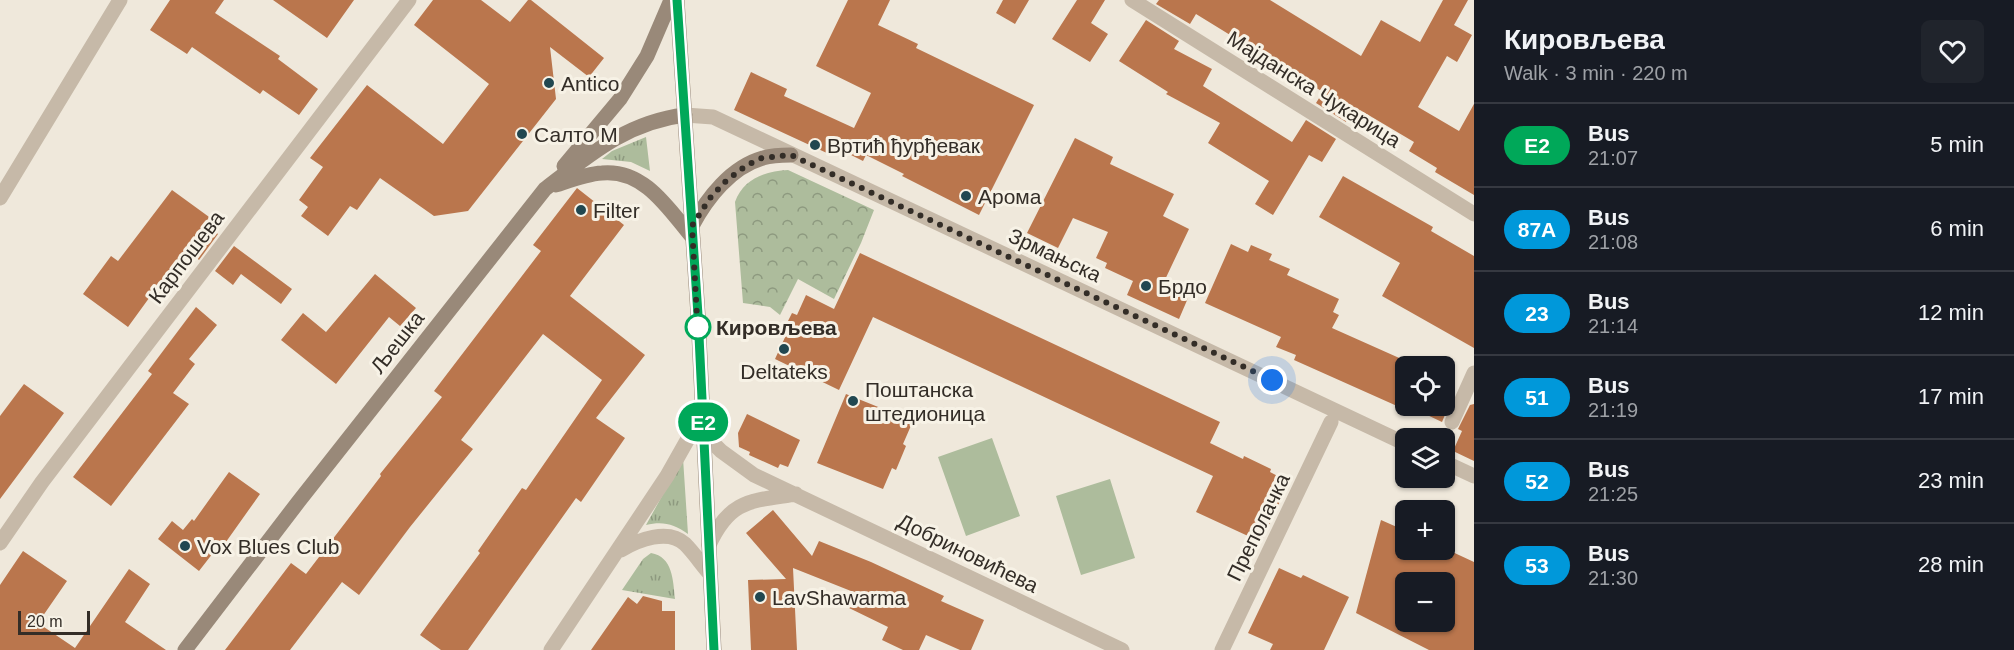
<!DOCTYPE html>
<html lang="en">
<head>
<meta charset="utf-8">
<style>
  :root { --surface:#171b24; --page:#20242c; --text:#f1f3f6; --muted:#9ea1a6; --line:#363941 }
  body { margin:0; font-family:Helvetica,sans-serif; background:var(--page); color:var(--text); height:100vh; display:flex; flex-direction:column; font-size:22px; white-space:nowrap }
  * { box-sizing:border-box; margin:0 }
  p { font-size:20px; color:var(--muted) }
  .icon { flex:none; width:33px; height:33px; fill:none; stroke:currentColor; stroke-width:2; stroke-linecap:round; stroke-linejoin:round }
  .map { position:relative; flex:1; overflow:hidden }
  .sheet { display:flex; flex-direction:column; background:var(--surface); width:540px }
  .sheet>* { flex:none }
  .badge { padding:0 12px; border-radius:20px; font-size:21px; line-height:39px }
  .tools { position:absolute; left:1395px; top:356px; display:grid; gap:12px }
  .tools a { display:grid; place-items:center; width:60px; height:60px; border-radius:9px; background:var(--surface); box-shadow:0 2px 4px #0004; font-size:30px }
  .scale { position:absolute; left:18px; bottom:15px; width:72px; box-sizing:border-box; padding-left:6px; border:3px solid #332d27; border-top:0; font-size:16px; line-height:21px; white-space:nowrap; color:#332d27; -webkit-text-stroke:4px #f7f2e6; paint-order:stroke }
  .you { position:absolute; width:30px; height:30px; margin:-15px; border:4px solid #fff; border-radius:50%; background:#1a73e8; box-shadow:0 0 0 9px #1a73e833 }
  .map>.badge { position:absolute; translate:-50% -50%; box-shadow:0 0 0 3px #fff }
  .round { display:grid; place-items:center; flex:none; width:63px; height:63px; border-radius:9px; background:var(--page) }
  .head { display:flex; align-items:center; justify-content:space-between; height:102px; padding:0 30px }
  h1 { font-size:28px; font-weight:600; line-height:45px }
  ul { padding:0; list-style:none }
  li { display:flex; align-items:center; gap:18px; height:84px; padding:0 30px; border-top:2px solid var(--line) }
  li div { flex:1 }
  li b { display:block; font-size:22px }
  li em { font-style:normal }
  li .badge { min-width:66px; font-weight:700; text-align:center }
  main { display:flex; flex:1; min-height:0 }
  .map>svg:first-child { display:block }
</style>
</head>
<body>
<main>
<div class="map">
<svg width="1474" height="650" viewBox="0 0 1474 650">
  <defs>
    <pattern id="grass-tufts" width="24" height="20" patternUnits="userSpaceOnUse" patternTransform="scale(1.5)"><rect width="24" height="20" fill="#adbc9c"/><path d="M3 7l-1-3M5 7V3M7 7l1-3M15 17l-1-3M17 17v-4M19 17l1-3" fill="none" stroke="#8d997f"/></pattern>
    <pattern id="forest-crowns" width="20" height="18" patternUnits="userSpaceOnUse" patternTransform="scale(1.5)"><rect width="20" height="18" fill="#adbc9c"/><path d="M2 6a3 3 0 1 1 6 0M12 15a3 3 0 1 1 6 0" fill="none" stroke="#8d997f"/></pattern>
  </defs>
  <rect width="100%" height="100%" fill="#efe8db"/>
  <path fill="url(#grass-tufts)" d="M 646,137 L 650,171 L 631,162 L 602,159 L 612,151 Z
    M 683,458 L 688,534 C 674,524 663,521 646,525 Z
    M 651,553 C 673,557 673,580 675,599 L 622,590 L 643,559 Z"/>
  <path fill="url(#forest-crowns)" d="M 788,170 L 874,210 L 861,243 L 834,299 L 798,279 L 780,315 L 770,307 L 743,303 L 735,202 C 743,179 765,171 788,170 Z"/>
  <path fill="#adbc9c" d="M 992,438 L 1020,516 L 966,536 L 938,457 Z
    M 1110,479 L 1135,558 L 1081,575 L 1056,496 Z"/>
  <path fill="#ba764d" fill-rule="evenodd" d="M 170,0 L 224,0 L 215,13 L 280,56 L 278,59 L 318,89 L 299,115 L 263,90 L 260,94 L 192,47 L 187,54 L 150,30 Z
    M 273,0 L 354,0 L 327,38 Z
    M 433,0 L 481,0 L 510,22 L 528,0 L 531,0 L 604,58 L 589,77 L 550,47 L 556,99 L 468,211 L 434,216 L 380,178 L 357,210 L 350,206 L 328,236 L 301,216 L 308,207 L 299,200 L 323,167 L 310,158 L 367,85 L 443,144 L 489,84 L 414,25 Z
    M 848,0 L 890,0 L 878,25 L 918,44 L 916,48 L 1034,105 L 979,215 L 902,176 L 904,174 L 866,155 L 863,161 L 833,146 L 829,154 L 734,110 L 751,72 L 787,89 L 784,96 L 854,128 L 871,93 L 816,66 Z
    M 1003,0 L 1029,0 L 1015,24 L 996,13 Z
    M 1077,0 L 1105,0 L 1091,23 L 1108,34 L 1090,62 L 1052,39 Z
    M 1159,0 L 1270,0 L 1361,56 L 1381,20 L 1420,42 L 1443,0 L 1468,0 L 1454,25 L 1472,35 L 1457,62 L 1447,56 L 1418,107 L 1459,131 L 1474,104 L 1474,195 L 1435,172 L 1437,168 L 1409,151 L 1414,142 L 1360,110 L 1353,122 L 1348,119 L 1346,122 L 1316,103 L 1323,92 L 1196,14 L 1190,24 L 1156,4 Z
    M 1146,20 L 1179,41 L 1174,49 L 1212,69 L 1203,86 L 1292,142 L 1306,120 L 1336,139 L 1322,162 L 1309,155 L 1273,215 L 1255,204 L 1269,181 L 1208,143 L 1220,123 L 1166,94 L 1168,92 L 1119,61 Z
    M 1075,138 L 1113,157 L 1110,164 L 1174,194 L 1163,216 L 1189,229 L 1162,286 L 1188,298 L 1179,319 L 1127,295 L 1133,281 L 1105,268 L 1107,263 L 1096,258 L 1108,232 L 1073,218 L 1058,248 L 1027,233 Z
    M 1343,176 L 1433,227 L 1431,231 L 1474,256 L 1474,348 L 1382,296 L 1400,263 L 1319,217 Z
    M 577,188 L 624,225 L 570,296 L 645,355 L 596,418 L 625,438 L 581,502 L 576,498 L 468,650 L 441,650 L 420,635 L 480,553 L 478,551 L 522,488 L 526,490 L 602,380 L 543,334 L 461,440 L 473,449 L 410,527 L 359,595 L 342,582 L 290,650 L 225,650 L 291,563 L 306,574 L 381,476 L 380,474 L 442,397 L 434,391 L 541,251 L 533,245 Z
    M 172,190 L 216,222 L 211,228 L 218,234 L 199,260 L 192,254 L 159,299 L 152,294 L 128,327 L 83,294 L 111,256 L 118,261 Z
    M 1231,244 L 1248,252 L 1251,245 L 1272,254 L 1269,260 L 1290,269 L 1287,275 L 1339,299 L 1333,312 L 1339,315 L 1332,328 L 1406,361 L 1406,410 L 1294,360 L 1296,355 L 1276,347 L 1281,337 L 1205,303 Z
    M 234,246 L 292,289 L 281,304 L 241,274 L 233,285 L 215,271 Z
    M 860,253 L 1220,422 L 1210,443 L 1243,459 L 1244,456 L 1271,469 L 1270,472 L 1289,482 L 1261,542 L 1196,512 L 1213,476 L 873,317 L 839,390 L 775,359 L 787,333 L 783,331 L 792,313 L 797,315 L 806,295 L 834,309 Z
    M 375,274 L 416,308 L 400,326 L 389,317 L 336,384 L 281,340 L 303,313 L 326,332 Z
    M 196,307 L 217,325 L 189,359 L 195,364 L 173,393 L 189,404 L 111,506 L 73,477 L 152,374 L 148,371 Z
    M 24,384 L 64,413 L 0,499 L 0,416 Z
    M 846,394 L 913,421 L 903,444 L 906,446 L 896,470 L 892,468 L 883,489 L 817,463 Z
    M 1474,404 L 1474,461 L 1453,451 L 1462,431 L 1458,429 L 1470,405 Z
    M 1406,405 L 1449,405 L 1442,422 Z
    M 747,414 L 800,440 L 788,467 L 780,464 L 778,468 L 749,455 L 750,452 L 739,447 L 738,433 Z
    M 229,472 L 260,494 L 216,556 L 213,553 L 199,571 L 158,539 L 172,521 L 183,530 L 192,519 L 194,521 Z
    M 773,510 L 812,556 L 819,541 L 871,562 L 944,596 L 941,601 L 984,620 L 971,650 L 960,650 L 926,635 L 919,650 L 903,650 L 882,640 L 888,627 L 849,608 L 856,593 L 793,568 L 797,650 L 751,650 L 748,580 L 786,579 L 746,533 Z
    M 1381,520 L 1406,531 L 1406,549 L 1446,549 L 1474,562 L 1474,650 L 1429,650 L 1356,613 ZM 1406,582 L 1444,582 L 1444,621 L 1406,621 Z
    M 23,551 L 67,581 L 38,623 L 75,648 L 129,569 L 150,584 L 125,622 L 166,650 L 0,650 L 0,585 Z
    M 1279,568 L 1301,578 L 1303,575 L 1349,597 L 1324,650 L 1270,650 L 1273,644 L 1248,633 Z
    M 643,596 L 662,601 L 662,611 L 675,611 L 675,650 L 591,650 L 628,597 L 637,604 Z"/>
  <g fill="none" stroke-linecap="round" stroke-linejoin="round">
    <path stroke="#c6b9a8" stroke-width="15" d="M 1132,0 L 1474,214
      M 685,115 L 713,117 L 1406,444
      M 0,198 L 120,0
      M 1452,422 L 1474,373
      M 704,434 L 721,451 L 754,475 L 1122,650
      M 1444,462 L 1474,476
      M 0,543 L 42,482 L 409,0
      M 709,545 C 730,499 751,501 796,494
      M 621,550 C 638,540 668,528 685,544 C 694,553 702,565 710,574
      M 551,650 L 667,476 L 702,414
      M 1222,650 L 1331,422"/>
    <path stroke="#998979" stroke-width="15" d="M 677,0 L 698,315 L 714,650
      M 564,166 L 620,99 L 647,56 L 671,0
      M 556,185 C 571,180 586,174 602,173 C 645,169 669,210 693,238
      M 692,226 C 707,198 731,167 763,158 C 772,155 782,155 791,155
      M 185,650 L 299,501 L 545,189 C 589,155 627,122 685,115"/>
  </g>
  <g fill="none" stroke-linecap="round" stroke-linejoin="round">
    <g stroke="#fff" stroke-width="14">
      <path id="line" d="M 677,0 L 698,315 L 714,650"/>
    </g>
    <use href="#line" stroke="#00a859" stroke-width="9"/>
    <path stroke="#332d27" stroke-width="6" stroke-dasharray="0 10.8" d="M 698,327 L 698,335 L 692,226 L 710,198 L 726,181 L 747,165 L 762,158 L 791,155 L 1272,380"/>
  </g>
  <g fill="#214750" stroke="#f7f2e6" stroke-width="2">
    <circle cx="549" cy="83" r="6"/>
    <circle cx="522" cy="134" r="6"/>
    <circle cx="815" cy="145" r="6"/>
    <circle cx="966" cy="196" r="6"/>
    <circle cx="581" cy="210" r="6"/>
    <circle cx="1146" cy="286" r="6"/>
    <circle cx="784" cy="349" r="6"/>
    <circle cx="853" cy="401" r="6"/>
    <circle cx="185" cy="546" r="6"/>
    <circle cx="760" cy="597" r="6"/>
  </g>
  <circle fill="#fff" stroke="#00a859" stroke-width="3" cx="698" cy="327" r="12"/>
  <g text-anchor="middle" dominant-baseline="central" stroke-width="6" stroke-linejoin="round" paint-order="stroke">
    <g font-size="21" fill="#332d27" stroke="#f7f2e6" text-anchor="start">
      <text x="561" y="83">Antico</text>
      <text x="534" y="134">Салто М</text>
      <text x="827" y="145">Вртић ђурђевак</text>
      <text x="978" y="196">Арома</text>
      <text x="593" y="210">Filter</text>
      <text x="1158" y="286">Брдо</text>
      <text x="784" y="371" text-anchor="middle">Deltateks</text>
      <text x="865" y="389">Поштанска<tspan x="865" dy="24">штедионица</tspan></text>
      <text x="197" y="546">Vox Blues Club</text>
      <text x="772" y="597">LavShawarma</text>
    </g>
    <g font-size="21" fill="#332d27" stroke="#f7f2e6">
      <text transform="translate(1314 89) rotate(32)">Мајданска Чукарица</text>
      <text transform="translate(1055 255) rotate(25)">Зрмањска</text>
      <text transform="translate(186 257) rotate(-53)">Карпошева</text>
      <text transform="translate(397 342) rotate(-52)">Љешка</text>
      <text transform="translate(1258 527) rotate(-64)">Преполачка</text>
      <text transform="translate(968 553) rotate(26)">Добриновићева</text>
    </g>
    <g font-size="21" font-weight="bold" fill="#332d27" stroke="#f7f2e6" text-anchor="start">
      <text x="716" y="327">Кировљева</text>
    </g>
  </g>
</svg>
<div class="tools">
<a><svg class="icon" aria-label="locate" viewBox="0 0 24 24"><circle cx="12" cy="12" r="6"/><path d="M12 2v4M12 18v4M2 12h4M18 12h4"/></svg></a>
<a><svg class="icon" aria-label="layers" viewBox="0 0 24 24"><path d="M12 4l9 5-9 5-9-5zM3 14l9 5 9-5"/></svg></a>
<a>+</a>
<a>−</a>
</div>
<div class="scale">20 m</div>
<div class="you" style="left:1272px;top:380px"></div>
<b class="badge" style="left:703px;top:422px;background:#00a859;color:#fff">E2</b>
</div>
<section class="sheet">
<div class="head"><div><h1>Кировљева</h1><p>Walk · 3 min · 220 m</p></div><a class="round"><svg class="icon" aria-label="heart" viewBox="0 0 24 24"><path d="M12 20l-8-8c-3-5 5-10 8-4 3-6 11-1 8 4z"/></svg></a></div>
<ul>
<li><span class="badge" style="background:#00a859;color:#fff">E2</span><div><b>Bus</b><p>21:07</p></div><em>5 min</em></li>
<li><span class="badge" style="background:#0098da;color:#fff">87A</span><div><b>Bus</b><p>21:08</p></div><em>6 min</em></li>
<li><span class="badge" style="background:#0098da;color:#fff">23</span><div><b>Bus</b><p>21:14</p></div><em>12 min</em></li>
<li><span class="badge" style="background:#0098da;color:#fff">51</span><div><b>Bus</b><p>21:19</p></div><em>17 min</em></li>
<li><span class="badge" style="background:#0098da;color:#fff">52</span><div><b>Bus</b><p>21:25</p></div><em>23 min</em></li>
<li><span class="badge" style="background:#0098da;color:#fff">53</span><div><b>Bus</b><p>21:30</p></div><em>28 min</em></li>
</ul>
</section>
</main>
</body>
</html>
